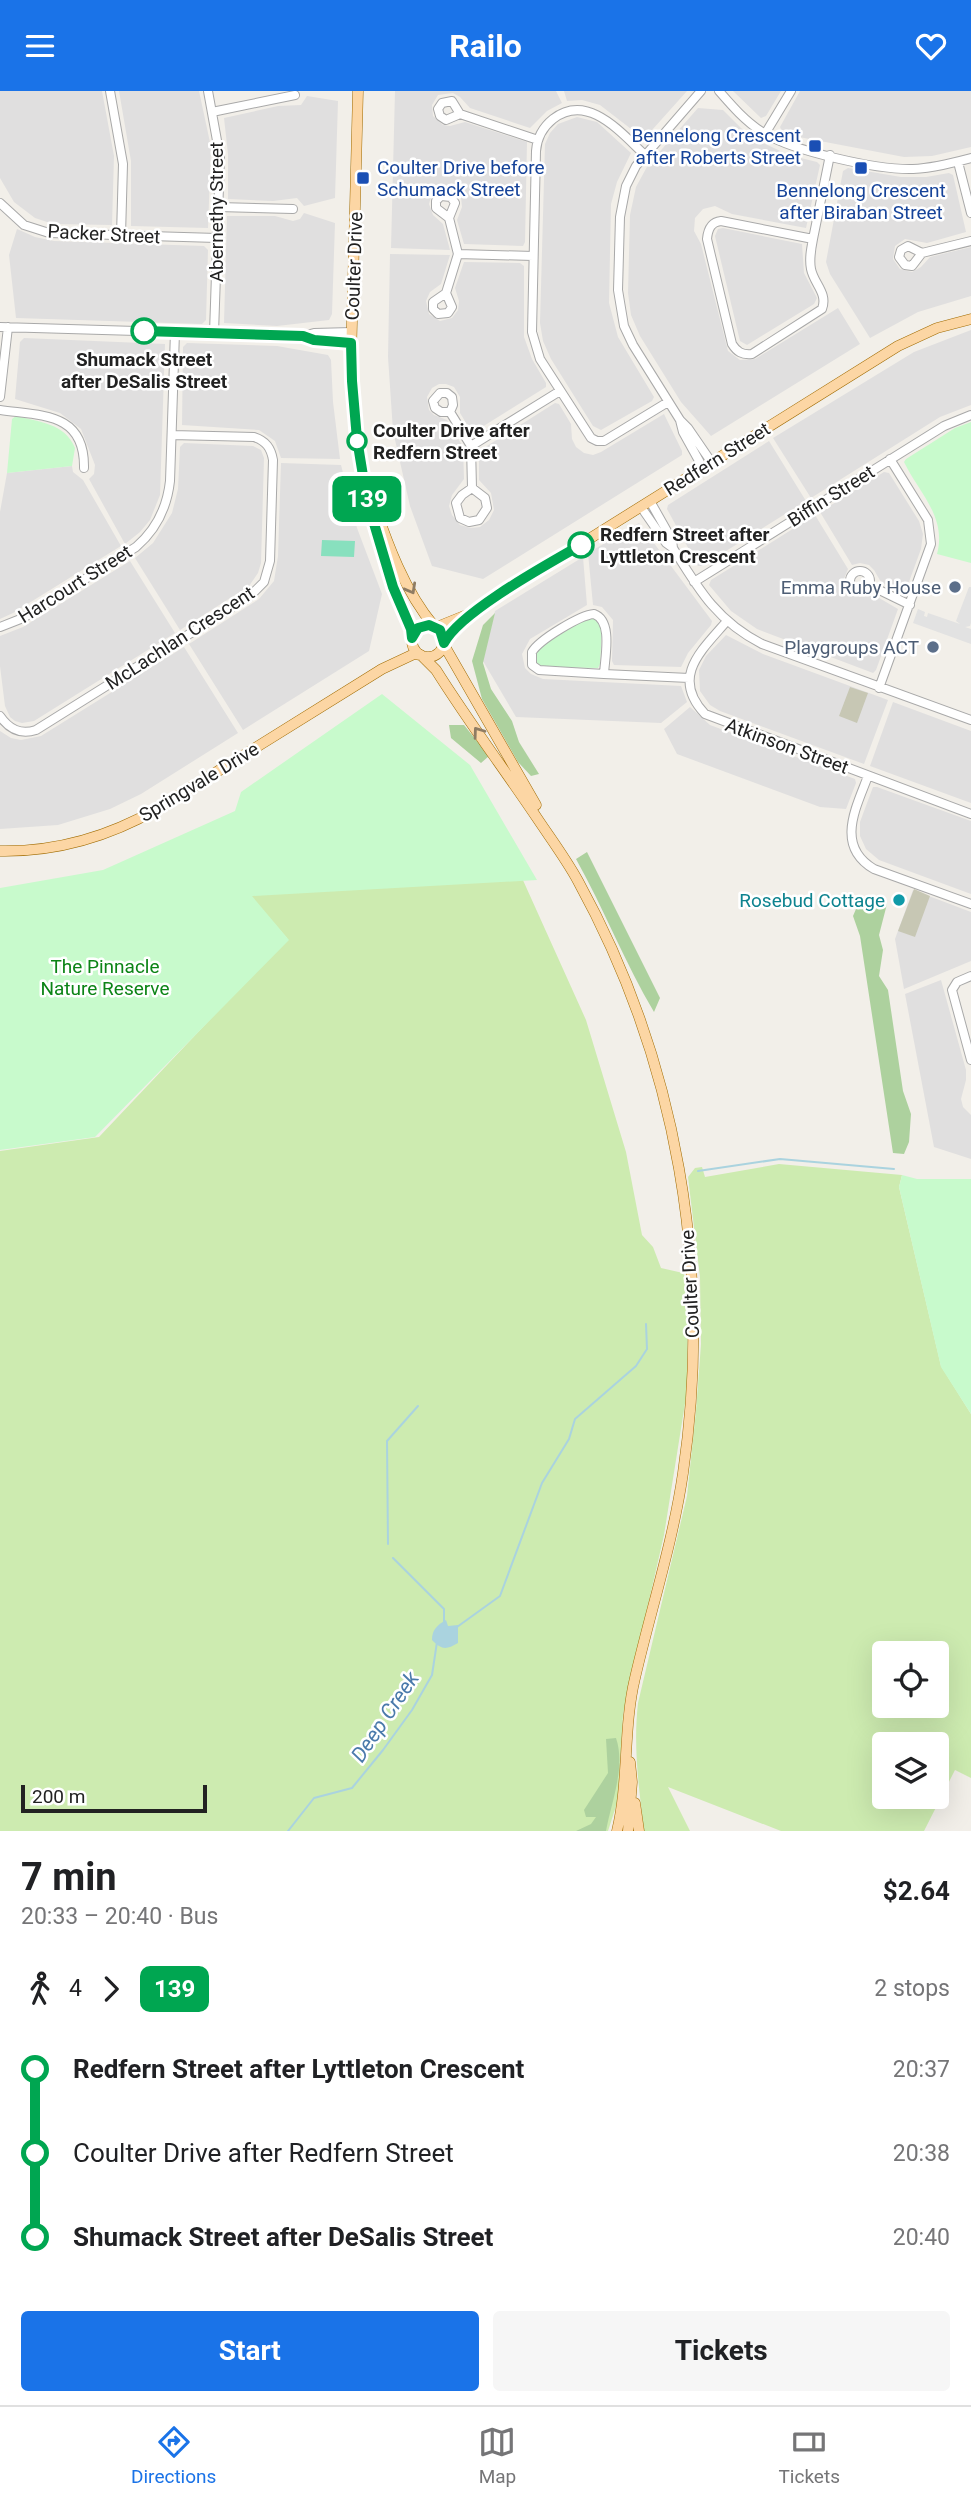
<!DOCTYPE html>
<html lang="en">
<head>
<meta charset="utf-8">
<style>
  :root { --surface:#fff; --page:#f6f6f6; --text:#202124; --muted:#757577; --line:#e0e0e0; --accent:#1a73e8 }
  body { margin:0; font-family:Roboto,sans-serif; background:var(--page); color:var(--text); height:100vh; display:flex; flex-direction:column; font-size:26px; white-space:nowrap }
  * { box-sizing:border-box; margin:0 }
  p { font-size:23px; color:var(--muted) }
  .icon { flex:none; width:38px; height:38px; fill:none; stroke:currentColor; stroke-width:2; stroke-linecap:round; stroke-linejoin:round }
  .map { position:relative; height:1740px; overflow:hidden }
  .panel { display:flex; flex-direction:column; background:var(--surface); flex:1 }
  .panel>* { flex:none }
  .badge { padding:0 14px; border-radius:10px; font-size:24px; line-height:46px }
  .tools { position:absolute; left:872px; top:1550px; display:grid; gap:14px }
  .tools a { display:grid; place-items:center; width:77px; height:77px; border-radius:7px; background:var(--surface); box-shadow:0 7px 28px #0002; font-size:35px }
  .scale { position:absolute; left:21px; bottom:18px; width:186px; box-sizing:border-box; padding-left:7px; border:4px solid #222; border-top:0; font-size:19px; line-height:24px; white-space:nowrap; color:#222; -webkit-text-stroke:5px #fff; paint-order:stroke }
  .map>.badge { position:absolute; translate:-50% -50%; box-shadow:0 0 0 4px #fff }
  .legs { display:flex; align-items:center; gap:10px; height:77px; padding:0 21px; font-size:23px }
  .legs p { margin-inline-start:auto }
  .head { display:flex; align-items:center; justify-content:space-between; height:119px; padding:0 21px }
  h1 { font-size:38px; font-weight:700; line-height:52px }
  .button { display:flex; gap:14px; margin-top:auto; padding:14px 21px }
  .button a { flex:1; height:80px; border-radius:7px; background:var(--accent); color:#fff; font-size:28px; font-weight:700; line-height:80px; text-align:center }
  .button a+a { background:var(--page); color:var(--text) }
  ul { padding:0 21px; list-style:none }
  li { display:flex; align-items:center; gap:24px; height:84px; font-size:26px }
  li i { display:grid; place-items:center; width:10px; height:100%; margin:0 9px; background:currentColor }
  li i::after { content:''; width:18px; height:18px; margin:-9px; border:5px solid; border-radius:50%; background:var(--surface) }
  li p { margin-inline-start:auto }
  li:first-child i { background:linear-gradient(#0000 50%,currentColor 0) }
  li:last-child i { background:linear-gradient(currentColor 50%,#0000 0) }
  header { display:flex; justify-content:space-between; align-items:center; height:91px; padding:0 21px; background:var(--accent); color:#fff; font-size:32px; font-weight:700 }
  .menu { display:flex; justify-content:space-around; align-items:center; height:98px; border-top:2px solid var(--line); background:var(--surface); font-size:19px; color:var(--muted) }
  .menu a { display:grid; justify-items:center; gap:4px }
  .menu .active { color:var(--accent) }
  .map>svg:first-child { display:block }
</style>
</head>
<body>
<header><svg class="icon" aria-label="menu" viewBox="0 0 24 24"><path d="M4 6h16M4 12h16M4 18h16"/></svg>Railo<svg class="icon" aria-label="heart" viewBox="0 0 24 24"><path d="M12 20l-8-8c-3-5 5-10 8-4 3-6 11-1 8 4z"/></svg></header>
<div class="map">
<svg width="971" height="1740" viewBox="0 0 971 1740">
  <rect width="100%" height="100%" fill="#f2efe9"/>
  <path fill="#e0dfdf" d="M 0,0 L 102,0 L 114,65 L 112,134 L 53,133 L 35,127 L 14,111 L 0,87 Z
    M 119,0 L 199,0 L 211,56 L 208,137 L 131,135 L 131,70 Z
    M 395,0 L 556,0 L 562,12 L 547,20 L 530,37 L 470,17 L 460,6 L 453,2 L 438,4 L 432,14 L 433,25 L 443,34 L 450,35 L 465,31 L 527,51 L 525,151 L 523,155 L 464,153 L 457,129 L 462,116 L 461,106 L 456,99 L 445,96 L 432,102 L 429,113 L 433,124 L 443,133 L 450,159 L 391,157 Z
    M 564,0 L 687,0 L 644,48 L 600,14 L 582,9 L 567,10 Z
    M 733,0 L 781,0 L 766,25 L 761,27 Z
    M 800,0 L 971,0 L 971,56 L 932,65 L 904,66 L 799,46 L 782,40 L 780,36 Z
    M 307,5 L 338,10 L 335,107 L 304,115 L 297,107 L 273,110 L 228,108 L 228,63 L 224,27 L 278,15 L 301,14 Z
    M 698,17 L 723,19 L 741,37 L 761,51 L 789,64 L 817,71 L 820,74 L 806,137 L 732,123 L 715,115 L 703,118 L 695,127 L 694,140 L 701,153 L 728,260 L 740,269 L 755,268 L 838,217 L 860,253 L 711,345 L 681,311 L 640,245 L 631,224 L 628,202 L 630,124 L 636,96 L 648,74 Z
    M 577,26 L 597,31 L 631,62 L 617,91 L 611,113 L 609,212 L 618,246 L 654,306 L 652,310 L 601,339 L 593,335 L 551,268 L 543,250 L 540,232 L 545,53 L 550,42 L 558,33 Z
    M 848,77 L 901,86 L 926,86 L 949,82 L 953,84 L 966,141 L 927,152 L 905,148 L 895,155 L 893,168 L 900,178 L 912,181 L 921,176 L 930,166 L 971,156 L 971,205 L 918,221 L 870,247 L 830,183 L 826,171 L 843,80 Z
    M 304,122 L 335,132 L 332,223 L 329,229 L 277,235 L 224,232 L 227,125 L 275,125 L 293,130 L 300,128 Z
    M 723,137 L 802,153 L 804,182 L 817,207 L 814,213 L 747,254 L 740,250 L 715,145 L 718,138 Z
    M 17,138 L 35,146 L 54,150 L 204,155 L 208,159 L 206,229 L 202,233 L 16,227 L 9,164 Z
    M 390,163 L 450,164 L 441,193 L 430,201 L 426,210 L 429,223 L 440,230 L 452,227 L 458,219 L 459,210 L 455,197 L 464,171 L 520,172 L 524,175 L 524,246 L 532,268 L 546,292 L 546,296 L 474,341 L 471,340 L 460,322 L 460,306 L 454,296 L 446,293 L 439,293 L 432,297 L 427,306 L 429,319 L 434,324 L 447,329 L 463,356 L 464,388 L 452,404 L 449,415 L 452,424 L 460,434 L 471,437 L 480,436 L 489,429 L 494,419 L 491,402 L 479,389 L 479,360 L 555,312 L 559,313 L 571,333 L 572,348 L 576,356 L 584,362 L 593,364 L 601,361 L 664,323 L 682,360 L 682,364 L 483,488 L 432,475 L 410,415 L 393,340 L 388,266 Z
    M 971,239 L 971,314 L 940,326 L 811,407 L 773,347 L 914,261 Z
    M 24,247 L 165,253 L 160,404 L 150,429 L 140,441 L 125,453 L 89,388 L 94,383 L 95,374 L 81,338 L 60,322 L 15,308 L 20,251 Z
    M 187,252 L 277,255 L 328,264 L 331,269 L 333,311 L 340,368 L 281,367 L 275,350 L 259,339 L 182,334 L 183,256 Z
    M 769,350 L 806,410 L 702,475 L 698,475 L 667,418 L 668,414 Z
    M 184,352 L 253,355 L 261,359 L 264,367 L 261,472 L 258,482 L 249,495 L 180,539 L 135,467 L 153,452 L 172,422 L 178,398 L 180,356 Z
    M 281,372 L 341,374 L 357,437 L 382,503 L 369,560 L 243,639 L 189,553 L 259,508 L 274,490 L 278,465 Z
    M 72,375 L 73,381 L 83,389 L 121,455 L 13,522 L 0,528 L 0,421 L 7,382 Z
    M 884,381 L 889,382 L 919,430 L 923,443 L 921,458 L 906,499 L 902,502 L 881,491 L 874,479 L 869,474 L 860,472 L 852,474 L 820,421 Z
    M 815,424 L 848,478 L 844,488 L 847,499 L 860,506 L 874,504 L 898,518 L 876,579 L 873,582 L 757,538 L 731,520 L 709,494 L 711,489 Z
    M 639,432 L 712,530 L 711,534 L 688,562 L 681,576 L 614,574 L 612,570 L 613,529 L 602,516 L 593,514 L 588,462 Z
    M 583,466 L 587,514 L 530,548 L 522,563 L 525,577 L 531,583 L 543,588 L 681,595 L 687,611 L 661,632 L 516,626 L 483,570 L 495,520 Z
    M 130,470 L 175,542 L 34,630 L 22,632 L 15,630 L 10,626 L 5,615 L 0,575 L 0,545 L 23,536 Z
    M 726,544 L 763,563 L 888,609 L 864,673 L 720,620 L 710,614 L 700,600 L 699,579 L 706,565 Z
    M 184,556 L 238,642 L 141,703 L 110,718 L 58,734 L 0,738 L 0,640 L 11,647 L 21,649 L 41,645 Z
    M 893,611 L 971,640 L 971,712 L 870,675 Z
    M 690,616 L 710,634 L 855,688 L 856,692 L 846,718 L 820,716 L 677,663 L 664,638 Z
    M 873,696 L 877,696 L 971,730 L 971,803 L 879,769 L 866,758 L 860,745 L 860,731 Z
    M 913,799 L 971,821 L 971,870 L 904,898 L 895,848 Z
    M 941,889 L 966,979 L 966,989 L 961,1008 L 963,1016 L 971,1024 L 971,1068 L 934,1056 L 905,903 Z"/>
  <path fill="#c7c7b4" d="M 850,596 L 868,602 L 857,632 L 839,625 Z
    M 914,798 L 930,805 L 915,846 L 898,840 Z"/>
  <path fill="#cdebb0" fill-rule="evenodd" d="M 522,787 L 586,929 L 626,1061 L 642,1144 L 653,1156 L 661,1177 L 683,1182 L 688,1193 L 687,1300 L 664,1444 L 623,1623 L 618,1709 L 608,1740 L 0,1740 L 0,1060 L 99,1046 L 287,847 L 251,806 L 251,802 Z
    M 779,1073 L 902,1084 L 899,1096 L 941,1275 L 971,1323 L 971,1687 L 955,1679 L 924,1740 L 781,1740 L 668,1696 L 690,1740 L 644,1740 C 639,1697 633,1656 638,1612 L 687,1405 L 696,1320 L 701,1253 L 700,1186 L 688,1086 L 695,1077 L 702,1076 L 705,1086 ZM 884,1563 L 936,1563 L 936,1615 L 884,1615 ZM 884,1654 L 936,1654 L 936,1706 L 884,1706 Z"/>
  <path fill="#add19e" d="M 495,522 L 483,572 L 491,598 L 512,630 L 519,651 L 539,683 L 531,685 L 518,671 L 482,608 L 472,570 L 483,534 Z
    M 449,634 L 464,634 L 489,665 L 481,672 L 451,647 Z
    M 587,761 L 660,907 L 654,921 C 625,872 604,818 576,768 Z
    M 877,811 L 887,813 L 879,844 L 883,859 L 879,885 L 888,899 L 903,1000 L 911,1023 L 909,1051 L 904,1063 L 893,1062 L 860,845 L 853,825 L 856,818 L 872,818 Z
    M 616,1647 C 626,1676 611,1712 606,1740 L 576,1740 L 591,1733 L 596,1726 L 586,1726 L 584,1719 L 608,1682 L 606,1648 Z"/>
  <path fill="#c8facc" d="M 16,325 C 39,331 65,332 75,357 L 72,375 L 7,382 L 12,328 Z
    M 971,331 L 971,472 L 937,463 C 947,426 919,402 904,371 L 906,368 L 955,337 Z
    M 587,527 L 597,528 L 602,537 L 600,573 L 598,577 L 544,576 L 536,572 L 534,564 L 538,557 Z
    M 382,603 L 470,674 L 537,789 L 252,805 L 289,849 L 95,1046 L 0,1059 L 0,797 L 103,779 L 235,720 L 241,701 Z
    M 902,1084 L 917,1088 L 971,1088 L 971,1323 L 941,1276 L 899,1096 Z"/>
  <path fill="#88e0be" d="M 322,449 L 355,450 L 354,466 L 321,465 Z"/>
  <path fill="#e2e2e2" d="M 969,496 L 971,496 L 971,532 L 970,535 L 965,536 L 971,538 L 971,553 L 913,532 L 918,518 L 925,521 L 924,525 L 927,526 L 928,522 L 960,533 L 956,530 Z"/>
  <path fill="#aad3df" d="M 446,1529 L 448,1535 L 458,1534 L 458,1552 C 446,1559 442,1559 432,1549 C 432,1539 437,1534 446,1529 Z"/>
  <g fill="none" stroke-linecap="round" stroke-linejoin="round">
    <path stroke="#aad3df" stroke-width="2" d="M 698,1080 L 780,1068 L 894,1078
      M 388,1453 L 387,1350 L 418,1315
      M 393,1467 L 444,1518 L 444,1531
      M 457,1536 L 500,1505 L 542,1392 L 569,1348 L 575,1328 L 636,1275 L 647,1258 L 646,1233
      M 288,1740 L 314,1707 L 352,1697 L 383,1659 L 412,1619 L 432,1584 L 437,1551"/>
    <g stroke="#a9a9a9" stroke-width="10">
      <path id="minor" d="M 110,0 L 123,73 L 121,144
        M 208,0 L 220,66 L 214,242
        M 701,0 L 636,75 L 626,95 L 620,126 L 618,199 L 624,235 L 633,254 L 680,329 L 688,337 L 712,372
        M 719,0 C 732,15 745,30 762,41 C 792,60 877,79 913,78 C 933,77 952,72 971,67
        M 212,21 L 295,4
        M 460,23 L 452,10 L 442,12 L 438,18 L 440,25 L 446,29 L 460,23 L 538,49
        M 765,43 L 791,0
        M 645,64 C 621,42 588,1 553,28 C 543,36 537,47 536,60 L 532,241 L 540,268 L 591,347 L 597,350 L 604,350 L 668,311
        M 958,71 L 971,122
        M 0,112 L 24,134 L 49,142 L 217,147
        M 218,116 L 293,118
        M 449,127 L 436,117 L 436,110 L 441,105 L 451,106 L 455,112 L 449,127 L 458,163 L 533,165
        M 813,148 C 811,158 809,168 811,178 C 814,193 828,202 822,218 L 752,263 C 742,264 737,261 732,253 L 707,148 C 708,138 711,131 721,130 L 813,148 L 830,64
        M 922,162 L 908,155 L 901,159 L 899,166 L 905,174 L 912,175 L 922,162 L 971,150
        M 446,202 L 433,211 L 433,218 L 438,223 L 448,222 L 452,216 L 446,202 L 458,163
        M 0,236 L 303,245 L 314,242 L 352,241
        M 303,245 L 314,249 L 351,252
        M 0,306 L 8,236
        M 0,319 C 41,325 85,321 84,377
        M 450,321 L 453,314 L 452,306 L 447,302 L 440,302 L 433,310 L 435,317 L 441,321 L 450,321 L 471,355 L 560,300
        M 680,329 L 683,341 L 703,377
        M 471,355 L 472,397
        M 472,397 L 485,407 L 487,417 L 479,429 L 469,431 L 460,427 L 456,412 L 462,404 Z
        M 650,410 L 672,449 L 673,457
        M 641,416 L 666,452 L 673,457 C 699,499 717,530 762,553 L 971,629
        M850 490a10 10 0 1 1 20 0a10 10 0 1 1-20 0Z
        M 694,491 L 944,335 L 971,324
        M 869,494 L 910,514
        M 726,531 C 702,559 670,586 705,623 L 971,723
        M 0,536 L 23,527 L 136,456 C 157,438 167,417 170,390 L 175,241
        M 604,583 L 539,579 L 532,574 L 532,561 C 539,549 580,524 594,523 C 613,530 605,565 604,583 L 689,587
        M 879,597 L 931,453 L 928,429 L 890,368
        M 0,625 C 9,638 20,644 36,639 L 250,505 L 264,491 L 270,470 L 273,369 C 271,357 266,350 254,346 L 172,344
        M 868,685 C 856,717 835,755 874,778 L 971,813
        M 971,885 L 957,891 L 952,899 L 971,969"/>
    </g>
    <g stroke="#a06b00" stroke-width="11">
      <path id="major" d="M 358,0 L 351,269 L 356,340 L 367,409 L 375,440 L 412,547
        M 373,410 C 387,452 405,501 434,535
        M412 550a16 16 0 1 1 32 0a16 16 0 1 1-32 0Z
        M 437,536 L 469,523 L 898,255 L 937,237 L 971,228
        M 444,554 L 536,714
        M 422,565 L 436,579 C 468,630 504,678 537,727 C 551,748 566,768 578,790 C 677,970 713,1178 683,1382 C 673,1451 651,1518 635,1587 C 623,1637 629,1690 617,1740
        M 0,760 C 56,761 108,746 157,718 L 382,578 L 414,563 L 421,564
        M 635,1712 L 639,1740
        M 628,1740 L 632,1691 L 630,1671"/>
    </g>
    <use href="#minor" stroke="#fff" stroke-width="8"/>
    <use href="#major" stroke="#fcd6a4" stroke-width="10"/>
  </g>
  <defs><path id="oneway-chevron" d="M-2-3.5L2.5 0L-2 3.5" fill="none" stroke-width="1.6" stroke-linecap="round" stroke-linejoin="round" transform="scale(1.75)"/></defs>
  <g stroke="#8f7c63">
    <use href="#oneway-chevron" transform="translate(411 498) rotate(61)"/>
    <use href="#oneway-chevron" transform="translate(478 641) rotate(-126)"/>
  </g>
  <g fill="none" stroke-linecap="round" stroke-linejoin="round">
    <g stroke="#fff" stroke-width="16">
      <path id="line-1" d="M 144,240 L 303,245 L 314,249 L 351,252 L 352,290 L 357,348 L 367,409 L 393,496 L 411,538 L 412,547 L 418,537 L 429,534 L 440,539 L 444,552 C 460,521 548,473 581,454"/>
    </g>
    <use href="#line-1" stroke="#00a651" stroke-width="10"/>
  </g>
  <g fill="#1a4fb4" stroke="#fff" stroke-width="2.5">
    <rect x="808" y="48" width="14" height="14" rx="3.5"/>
    <rect x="854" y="70" width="14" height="14" rx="3.5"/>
    <rect x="356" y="80" width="14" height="14" rx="3.5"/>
  </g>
  <g fill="#fff" stroke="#00a651" stroke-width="3.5">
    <circle cx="144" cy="240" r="12"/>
    <circle cx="357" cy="350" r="9"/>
    <circle cx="581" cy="454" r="12"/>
  </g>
  <g fill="#5c6f8a" stroke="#fff" stroke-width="2.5">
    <circle cx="955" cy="496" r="7"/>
    <circle cx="933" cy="556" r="7"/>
  </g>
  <circle fill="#0f9aa8" stroke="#fff" stroke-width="2.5" cx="899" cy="809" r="7"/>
  <g text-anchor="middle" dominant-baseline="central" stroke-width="5" stroke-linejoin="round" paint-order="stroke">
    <g font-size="19" fill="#164399" stroke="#fff" text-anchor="end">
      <text x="801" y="44">Bennelong Crescent<tspan x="801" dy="22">after Roberts Street</tspan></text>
      <text x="377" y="76" text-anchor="start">Coulter Drive before<tspan x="377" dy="22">Schumack Street</tspan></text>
      <text x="861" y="99" text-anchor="middle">Bennelong Crescent<tspan x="861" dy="22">after Biraban Street</tspan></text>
    </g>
    <g font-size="19" fill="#222" stroke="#fff">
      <text transform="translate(216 121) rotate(-90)">Abernethy Street</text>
      <text transform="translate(104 143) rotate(3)">Packer Street</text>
      <text transform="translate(354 175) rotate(-88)">Coulter Drive</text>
      <text transform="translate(717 368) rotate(-32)">Redfern Street</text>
      <text transform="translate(831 405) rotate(-32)">Biffin Street</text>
      <text transform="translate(75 493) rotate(-32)">Harcourt Street</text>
      <text transform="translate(180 547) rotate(-33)">McLachlan Crescent</text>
      <text transform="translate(787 655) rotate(20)">Atkinson Street</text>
      <text transform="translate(199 691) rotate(-31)">Springvale Drive</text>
      <text transform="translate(690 1193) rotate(-93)">Coulter Drive</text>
    </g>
    <g font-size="19" font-weight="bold" fill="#222" stroke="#fff" text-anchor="start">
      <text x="144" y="268" text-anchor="middle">Shumack Street<tspan x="144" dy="22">after DeSalis Street</tspan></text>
      <text x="373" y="339">Coulter Drive after<tspan x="373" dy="22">Redfern Street</tspan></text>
      <text x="600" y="443">Redfern Street after<tspan x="600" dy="22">Lyttleton Crescent</tspan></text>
    </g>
    <g font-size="19" fill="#4e5e75" stroke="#fff" text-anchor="end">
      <text x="941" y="496">Emma Ruby House</text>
      <text x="919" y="556">Playgroups ACT</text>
    </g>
    <g font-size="19" fill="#0d838f" stroke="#fff" text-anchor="end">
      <text x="885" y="809">Rosebud Cottage</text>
    </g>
    <g font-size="19" fill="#0c8416" stroke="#fff">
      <text x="105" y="875">The Pinnacle<tspan x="105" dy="22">Nature Reserve</tspan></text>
    </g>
    <g font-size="21" font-style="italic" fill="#4a7aab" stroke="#fff">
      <text transform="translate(385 1626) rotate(-56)">Deep Creek</text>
    </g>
  </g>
</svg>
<div class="tools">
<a><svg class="icon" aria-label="locate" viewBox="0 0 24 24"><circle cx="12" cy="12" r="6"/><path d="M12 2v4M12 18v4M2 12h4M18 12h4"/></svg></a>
<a><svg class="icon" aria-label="layers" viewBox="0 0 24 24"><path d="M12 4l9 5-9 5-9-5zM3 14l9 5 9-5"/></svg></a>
</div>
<div class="scale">200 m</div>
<b class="badge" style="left:367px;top:408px;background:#00a651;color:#fff">139</b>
</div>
<section class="panel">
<div class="head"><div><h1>7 min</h1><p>20:33 – 20:40 · Bus</p></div><b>$2.64</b></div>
<div class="legs"><svg class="icon" aria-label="walk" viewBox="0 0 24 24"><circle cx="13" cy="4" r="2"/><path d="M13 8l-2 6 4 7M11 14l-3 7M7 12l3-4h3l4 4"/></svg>4<svg class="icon" aria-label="forward" viewBox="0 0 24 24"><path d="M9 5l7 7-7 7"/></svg><b class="badge" style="background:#00a651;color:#fff">139</b><p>2 stops</p></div>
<ul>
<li><i style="color:#00a651"></i><b>Redfern Street after Lyttleton Crescent</b><p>20:37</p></li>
<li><i style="color:#00a651"></i><span>Coulter Drive after Redfern Street</span><p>20:38</p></li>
<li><i style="color:#00a651"></i><b>Shumack Street after DeSalis Street</b><p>20:40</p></li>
</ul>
<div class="button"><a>Start</a><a>Tickets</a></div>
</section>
<nav class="menu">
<a class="active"><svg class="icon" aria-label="directions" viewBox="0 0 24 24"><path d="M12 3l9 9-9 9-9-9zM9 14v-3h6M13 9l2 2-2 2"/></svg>Directions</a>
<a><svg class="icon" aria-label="map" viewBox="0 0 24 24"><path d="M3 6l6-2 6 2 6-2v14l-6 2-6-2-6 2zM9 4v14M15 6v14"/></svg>Map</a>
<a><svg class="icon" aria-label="tickets" viewBox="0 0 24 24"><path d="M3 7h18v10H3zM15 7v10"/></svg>Tickets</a>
</nav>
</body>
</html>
